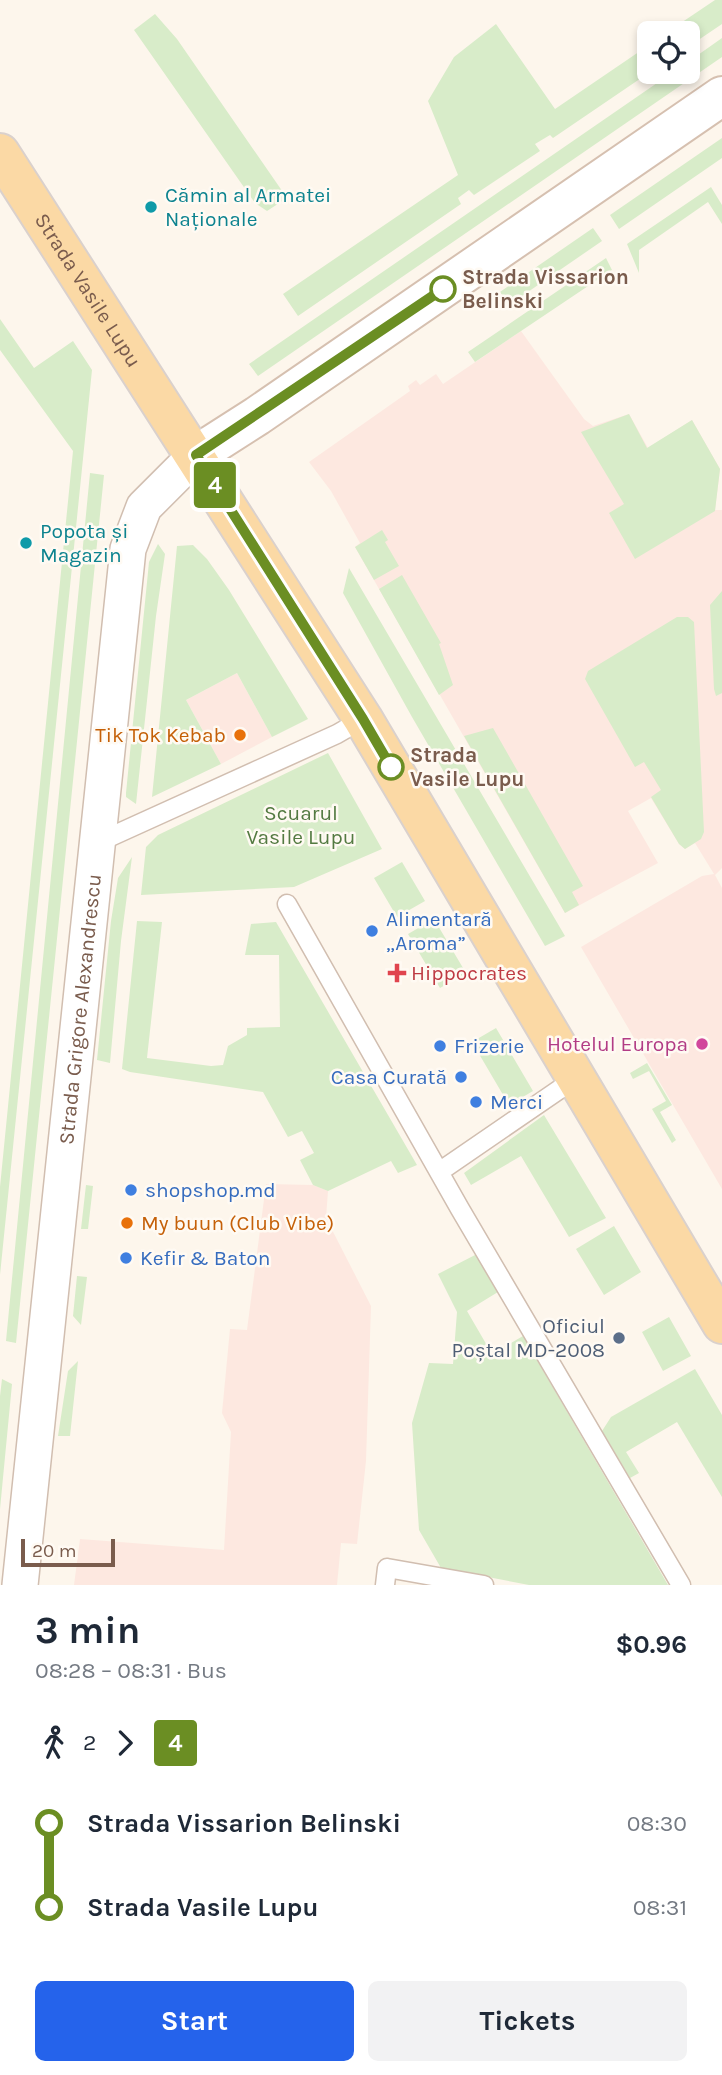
<!DOCTYPE html>
<html lang="en">
<head>
<meta charset="utf-8">
<style>
  :root { --surface:#fff; --page:#f2f2f3; --text:#1f2937; --muted:#747a83; --accent:#2563eb }
  body { margin:0; font-family:Karla,sans-serif; background:var(--page); color:var(--text); height:100vh; display:flex; flex-direction:column; font-size:26px; white-space:nowrap }
  * { box-sizing:border-box; margin:0 }
  p { font-size:23px; color:var(--muted) }
  .icon { flex:none; width:38px; height:38px; fill:none; stroke:currentColor; stroke-width:2; stroke-linecap:round; stroke-linejoin:round }
  .map { position:relative; height:1585px; overflow:hidden }
  .drawer { display:flex; flex-direction:column; background:var(--surface); flex:1 }
  .drawer>* { flex:none }
  .badge { padding:0 14px; border-radius:5px; font-size:24px; line-height:46px }
  .controls { position:absolute; left:637px; top:21px; display:grid; gap:14px }
  .controls a { display:grid; place-items:center; width:63px; height:63px; border-radius:10px; background:var(--surface); box-shadow:0 4px 10px #0003; font-size:35px }
  .scale { position:absolute; left:21px; bottom:18px; width:94px; box-sizing:border-box; padding-left:7px; border:4px solid #7a5c4d; border-top:0; font-size:19px; line-height:24px; white-space:nowrap; color:#7a5c4d; -webkit-text-stroke:5px #fffaf3; paint-order:stroke }
  .map>.badge { position:absolute; translate:-50% -50%; box-shadow:0 0 0 4px #fff }
  .legs { display:flex; align-items:center; gap:10px; height:77px; padding:0 35px; font-size:23px }
  .legs p { margin-inline-start:auto }
  .headline { display:flex; align-items:center; justify-content:space-between; height:119px; padding:0 35px }
  h1 { font-size:38px; font-weight:700; line-height:52px }
  .button { display:flex; gap:14px; margin-top:auto; padding:14px 35px }
  .button a { flex:1; height:80px; border-radius:10px; background:var(--accent); color:#fff; font-size:28px; font-weight:700; line-height:80px; text-align:center }
  .button a+a { background:var(--page); color:var(--text) }
  ul { padding:0 35px; list-style:none }
  li { display:flex; align-items:center; gap:24px; height:84px; font-size:26px }
  li i { display:grid; place-items:center; width:10px; height:100%; margin:0 9px; background:currentColor }
  li i::after { content:''; width:18px; height:18px; margin:-9px; border:5px solid; border-radius:50%; background:var(--surface) }
  li p { margin-inline-start:auto }
  li:first-child i { background:linear-gradient(#0000 50%,currentColor 0) }
  li:last-child i { background:linear-gradient(currentColor 50%,#0000 0) }
  .map>svg:first-child { display:block }
</style>
</head>
<body>
<div class="map">
<svg width="722" height="1585" viewBox="0 0 722 1585">
  <rect width="100%" height="100%" fill="#fdf6ec"/>
  <path fill="#fde8e0" d="M 521,331 L 584,419 L 593,426 L 629,414 L 648,448 L 692,420 L 720,469 L 715,510 L 722,510 L 722,868 L 715,875 L 722,888 L 722,1189 L 581,947 L 702,876 L 714,874 L 695,843 L 685,849 L 679,844 L 651,798 L 628,811 L 658,863 L 565,913 L 355,547 L 360,543 L 331,491 L 309,462 L 410,391 L 408,386 L 416,380 L 420,385 L 436,374 L 443,384 Z
    M 237,673 L 272,737 L 221,764 L 186,700 Z
    M 266,1184 L 313,1185 L 328,1191 L 326,1218 L 371,1306 L 366,1461 L 357,1544 L 341,1543 L 337,1585 L 74,1585 L 80,1539 L 224,1550 L 231,1432 L 222,1413 L 230,1329 L 247,1330 Z"/>
  <path fill="#d8ecc9" d="M 715,0 L 722,0 L 722,24 L 688,47 L 688,33 L 666,33 Z
    M 155,14 L 177,39 L 287,198 L 267,211 L 255,203 L 134,30 Z
    M 496,24 L 555,109 L 649,45 L 649,64 L 647,66 L 650,72 L 553,138 L 550,135 L 535,144 L 540,151 L 474,195 L 469,190 L 458,198 L 461,204 L 298,316 L 283,294 L 458,175 L 428,101 L 454,57 Z
    M 722,38 L 722,57 L 258,376 L 249,364 L 673,72 L 688,72 L 688,62 Z
    M 722,138 L 722,158 L 619,229 L 610,215 Z
    M 711,187 L 722,205 L 722,224 L 708,202 L 639,250 L 639,273 L 627,244 Z
    M 593,228 L 602,241 L 509,305 L 500,292 Z
    M 606,258 L 612,270 L 475,362 L 468,352 Z
    M 0,319 L 34,368 L 73,341 L 92,370 L 0,1275 L 0,1187 L 73,451 L 0,350 Z
    M 629,414 L 647,448 L 692,420 L 720,469 L 715,511 L 635,559 L 609,513 L 624,504 L 581,432 Z
    M 90,473 L 104,475 L 16,1343 L 6,1341 Z
    M 382,530 L 388,540 L 385,542 L 399,566 L 374,580 L 355,547 Z
    M 158,544 L 165,554 L 156,616 L 136,804 L 126,797 L 126,793 L 149,562 Z
    M 193,545 L 207,559 L 229,590 L 308,719 L 272,737 L 237,673 L 186,700 L 221,764 L 152,797 L 177,546 Z
    M 349,568 L 565,936 L 545,946 L 412,717 L 343,593 Z
    M 402,575 L 441,643 L 439,644 L 453,685 L 439,695 L 379,589 Z
    M 722,591 L 722,693 L 716,696 L 714,689 L 710,605 Z
    M 677,617 L 688,617 L 694,622 L 704,832 L 701,839 L 685,849 L 679,844 L 651,797 L 661,790 L 644,762 L 635,767 L 585,679 L 588,671 Z
    M 493,728 L 583,886 L 572,892 L 579,905 L 565,913 L 464,736 Z
    M 328,753 L 382,849 L 294,887 L 141,895 L 146,847 L 158,835 Z
    M 132,857 L 121,941 L 110,1063 L 97,1060 L 111,921 L 118,878 Z
    M 402,862 L 425,901 L 397,917 L 374,878 Z
    M 434,919 L 466,973 L 440,988 L 408,934 Z
    M 137,921 L 162,922 L 147,1058 L 211,1066 L 223,1065 L 228,1046 L 247,1035 L 247,1028 L 280,1027 L 279,955 L 245,955 L 251,924 L 276,922 L 417,1165 L 398,1173 L 391,1161 L 328,1191 L 313,1185 L 300,1160 L 314,1153 L 302,1131 L 288,1137 L 263,1092 L 130,1072 L 122,1069 Z
    M 496,1028 L 533,1091 L 509,1105 L 472,1042 Z
    M 647,1063 L 672,1105 L 660,1112 L 676,1140 L 672,1143 L 652,1109 L 666,1101 L 649,1071 L 633,1079 L 630,1073 Z
    M 544,1115 L 606,1218 L 569,1237 L 521,1156 L 471,1185 L 464,1173 Z
    M 86,1185 L 93,1186 L 88,1229 L 81,1229 Z
    M 614,1226 L 641,1272 L 604,1295 L 576,1249 Z
    M 477,1254 L 498,1292 L 467,1311 L 492,1354 L 523,1336 L 668,1585 L 529,1585 L 441,1568 L 419,1530 L 412,1423 L 429,1363 L 453,1364 L 457,1312 L 438,1274 Z
    M 77,1276 L 87,1277 L 81,1325 L 73,1316 Z
    M 669,1317 L 691,1356 L 663,1371 L 642,1332 Z
    M 78,1361 L 70,1436 L 58,1436 L 68,1371 Z
    M 695,1369 L 722,1415 L 722,1497 L 677,1422 L 626,1452 L 639,1473 L 630,1478 L 602,1431 L 611,1417 Z
    M 2,1379 L 12,1384 L 0,1509 L 0,1396 Z"/>
  <g fill="none" stroke-linecap="round" stroke-linejoin="round">
    <g stroke="#d1beb0" stroke-width="21">
      <path id="lane" d="M 99,842 L 337,734 L 363,719
        M 287,904 L 460,1209 L 681,1585
        M 439,1172 L 576,1078
        M 385,1585 L 387,1568 L 484,1585"/>
    </g>
    <g stroke="#d1beb0" stroke-width="38">
      <g id="street">
        <path id="s1" d="M 20,1585 L 128,549 L 144,507 L 196,455"/>
      </g>
    </g>
    <g stroke="#d6c0b0" stroke-width="42">
      <path id="secondary" d="M 196,455 L 257,416 L 722,96"/>
    </g>
    <g stroke="#dad1cd" stroke-width="42">
      <g id="primary">
        <path id="s2" d="M 0,153 L 363,719 L 722,1324"/>
      </g>
    </g>
    <use href="#lane" stroke="#fff" stroke-width="18"/>
    <use href="#street" stroke="#fff" stroke-width="35"/>
    <use href="#secondary" stroke="#fff" stroke-width="38"/>
    <use href="#primary" stroke="#fbd9a5" stroke-width="38"/>
  </g>
  <g fill="none" stroke-linecap="round" stroke-linejoin="round">
    <g stroke="#fff" stroke-width="16">
      <path id="line-1" d="M 391,767 L 363,719 L 196,455 L 443,289"/>
    </g>
    <use href="#line-1" stroke="#6b8e23" stroke-width="10"/>
  </g>
  <g fill="#0f9aa8" stroke="#fffaf3" stroke-width="2.5">
    <circle cx="151" cy="207" r="7"/>
    <circle cx="26" cy="543" r="7"/>
  </g>
  <g fill="#fff" stroke="#6b8e23" stroke-width="3.5">
    <circle cx="443" cy="289" r="12"/>
    <circle cx="391" cy="767" r="12"/>
  </g>
  <g fill="#e8710a" stroke="#fffaf3" stroke-width="2.5">
    <circle cx="240" cy="735" r="7"/>
    <circle cx="127" cy="1223" r="7"/>
  </g>
  <g fill="#3f7fe0" stroke="#fffaf3" stroke-width="2.5">
    <circle cx="372" cy="931" r="7"/>
    <circle cx="440" cy="1046" r="7"/>
    <circle cx="461" cy="1077" r="7"/>
    <circle cx="476" cy="1102" r="7"/>
    <circle cx="131" cy="1190" r="7"/>
    <circle cx="126" cy="1258" r="7"/>
  </g>
  <path fill="#e0444e" stroke="#fffaf3" stroke-width="2.5" d="M393.5 962.5h7v7h7v7h-7v7h-7v-7h-7v-7h7z"/>
  <circle fill="#d1479c" stroke="#fffaf3" stroke-width="2.5" cx="702" cy="1044" r="7"/>
  <circle fill="#5c6f8a" stroke="#fffaf3" stroke-width="2.5" cx="619" cy="1338" r="7"/>
  <g text-anchor="middle" dominant-baseline="central" stroke-width="5" stroke-linejoin="round" paint-order="stroke">
    <g font-size="21" fill="#0d838f" stroke="#fffaf3" text-anchor="start">
      <text x="165" y="195">Cămin al Armatei<tspan x="165" dy="24">Naționale</tspan></text>
      <text x="40" y="531">Popota și<tspan x="40" dy="24">Magazin</tspan></text>
    </g>
    <g font-size="21" font-weight="bold" fill="#7a5c4d" stroke="#fffaf3" text-anchor="start">
      <text x="462" y="277">Strada Vissarion<tspan x="462" dy="24">Belinski</tspan></text>
      <text x="410" y="755">Strada<tspan x="410" dy="24">Vasile Lupu</tspan></text>
    </g>
    <g font-size="21" fill="#7a5c4d" stroke="#fffaf3">
      <text stroke="none"><textPath href="#s2" startOffset="163">Strada Vasile Lupu</textPath></text>
      <text stroke="none"><textPath href="#s1" startOffset="579">Strada Grigore Alexandrescu</textPath></text>
    </g>
    <g font-size="21" fill="#c56008" stroke="#fffaf3" text-anchor="end">
      <text x="226" y="735">Tik Tok Kebab</text>
      <text x="141" y="1223" text-anchor="start">My buun (Club Vibe)</text>
    </g>
    <g font-size="21" fill="#537a41" stroke="#fffaf3">
      <text x="301" y="813">Scuarul<tspan x="301" dy="24">Vasile Lupu</tspan></text>
    </g>
    <g font-size="21" fill="#366cbe" stroke="#fffaf3" text-anchor="start">
      <text x="386" y="919">Alimentară<tspan x="386" dy="24">„Aroma”</tspan></text>
      <text x="454" y="1046">Frizerie</text>
      <text x="447" y="1077" text-anchor="end">Casa Curată</text>
      <text x="490" y="1102">Merci</text>
      <text x="145" y="1190">shopshop.md</text>
      <text x="140" y="1258">Kefir &amp; Baton</text>
    </g>
    <g font-size="21" fill="#be3a42" stroke="#fffaf3" text-anchor="start">
      <text x="411" y="973">Hippocrates</text>
    </g>
    <g font-size="21" fill="#b23c85" stroke="#fffaf3" text-anchor="end">
      <text x="688" y="1044">Hotelul Europa</text>
    </g>
    <g font-size="21" fill="#4e5e75" stroke="#fffaf3" text-anchor="end">
      <text x="605" y="1326">Oficiul<tspan x="605" dy="24">Poștal MD-2008</tspan></text>
    </g>
  </g>
</svg>
<div class="controls">
<a><svg class="icon" aria-label="locate" viewBox="0 0 24 24"><circle cx="12" cy="12" r="6"/><path d="M12 2v4M12 18v4M2 12h4M18 12h4"/></svg></a>
</div>
<div class="scale">20 m</div>
<b class="badge" style="left:215px;top:485px;background:#6b8e23;color:#fff">4</b>
</div>
<section class="drawer">
<div class="headline"><div><h1>3 min</h1><p>08:28 – 08:31 · Bus</p></div><b>$0.96</b></div>
<div class="legs"><svg class="icon" aria-label="walk" viewBox="0 0 24 24"><circle cx="13" cy="4" r="2"/><path d="M13 8l-2 6 4 7M11 14l-3 7M7 12l3-4h3l4 4"/></svg>2<svg class="icon" aria-label="forward" viewBox="0 0 24 24"><path d="M9 5l7 7-7 7"/></svg><b class="badge" style="background:#6b8e23;color:#fff">4</b></div>
<ul>
<li><i style="color:#6b8e23"></i><b>Strada Vissarion Belinski</b><p>08:30</p></li>
<li><i style="color:#6b8e23"></i><b>Strada Vasile Lupu</b><p>08:31</p></li>
</ul>
<div class="button"><a>Start</a><a>Tickets</a></div>
</section>
</body>
</html>
